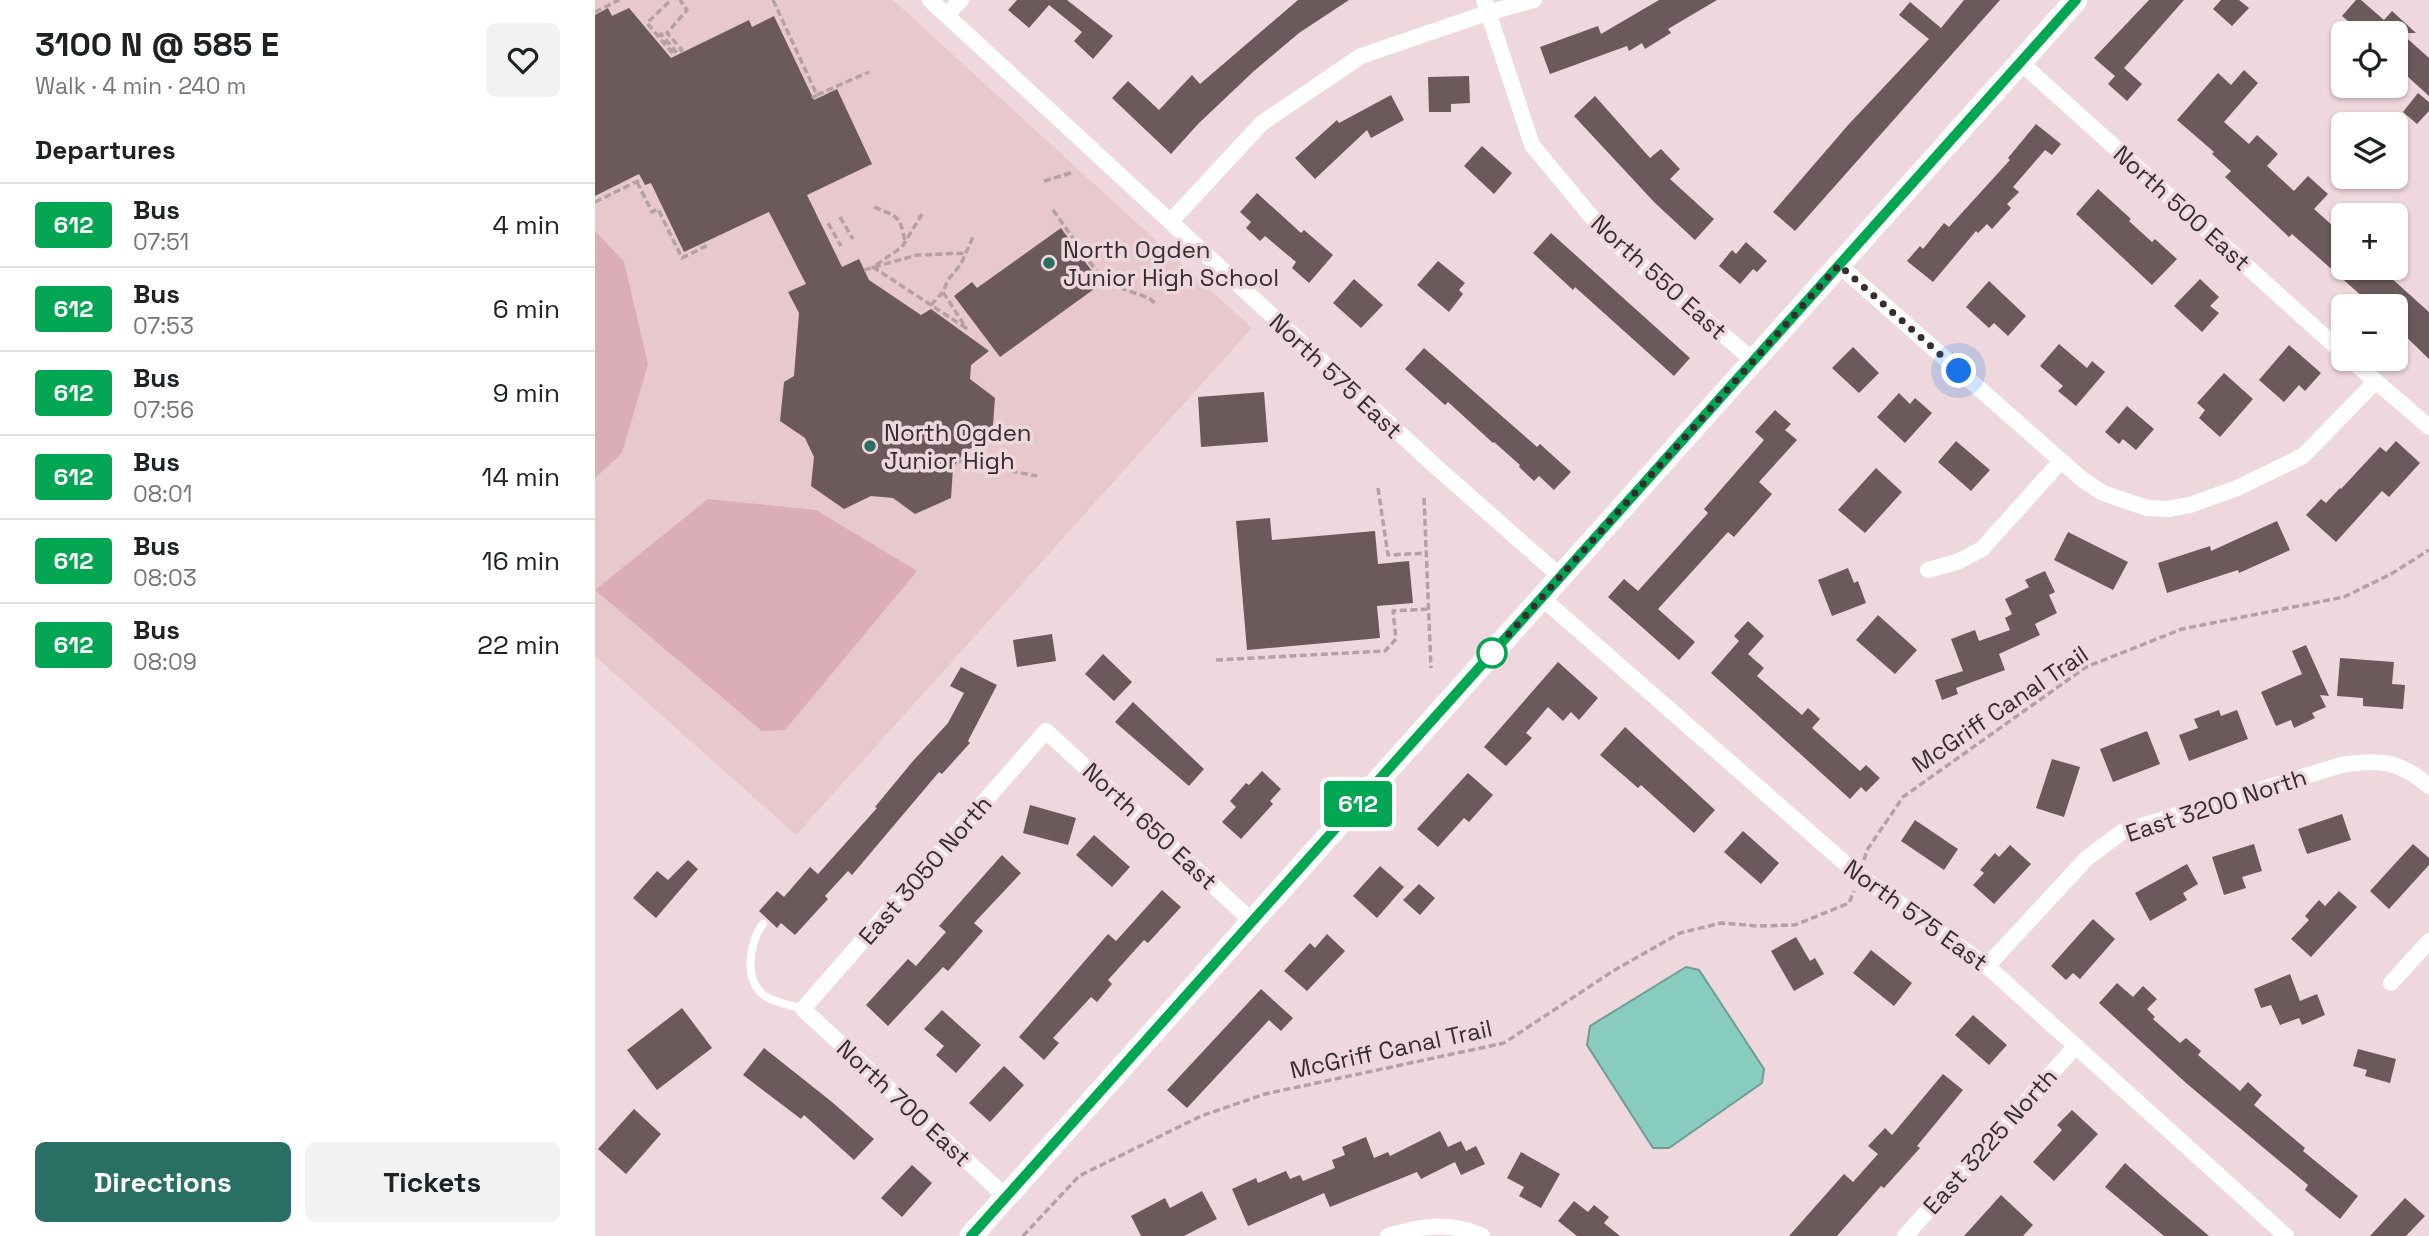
<!DOCTYPE html>
<html lang="en">
<head>
<meta charset="utf-8">
<style>
  :root { --surface:#fff; --page:#f2f2f2; --text:#202124; --muted:#757577; --line:#e0e0e0; --accent:#2a6f64 }
  body { margin:0; font-family:"Space Grotesk",sans-serif; background:var(--page); color:var(--text); height:100vh; display:flex; flex-direction:column; font-size:26px; white-space:nowrap }
  * { box-sizing:border-box; margin:0 }
  p { font-size:23px; color:var(--muted) }
  .icon { flex:none; width:38px; height:38px; fill:none; stroke:currentColor; stroke-width:2; stroke-linecap:round; stroke-linejoin:round }
  .map { position:relative; flex:1; overflow:hidden }
  .drawer { display:flex; flex-direction:column; background:var(--surface); width:595px }
  .drawer>* { flex:none }
  .badge { padding:0 14px; border-radius:5px; font-size:24px; line-height:46px }
  .fabs { position:absolute; left:1736px; top:21px; display:grid; gap:14px }
  .fabs a { display:grid; place-items:center; width:77px; height:77px; border-radius:10px; background:var(--surface); box-shadow:0 2px 5px #0004; font-size:35px }
  .you { position:absolute; width:35px; height:35px; margin:-18px; border:5px solid #fff; border-radius:50%; background:#1a73e8; box-shadow:0 0 0 10px #1a73e833 }
  .map>.badge { position:absolute; translate:-50% -50%; box-shadow:0 0 0 4px #fff }
  h2 { padding:0 35px; font-size:26px; line-height:63px }
  .round { display:grid; place-items:center; flex:none; width:74px; height:74px; border-radius:10px; background:var(--page) }
  .summary { display:flex; align-items:center; justify-content:space-between; height:119px; padding:0 35px }
  h1 { font-size:33px; font-weight:600; line-height:52px }
  .cta { display:flex; gap:14px; margin-top:auto; padding:14px 35px }
  .cta a { flex:1; height:80px; border-radius:10px; background:var(--accent); color:#fff; font-size:28px; font-weight:600; line-height:80px; text-align:center }
  .cta a+a { background:var(--page); color:var(--text) }
  ul { padding:0; list-style:none }
  li { display:flex; align-items:center; gap:21px; height:84px; padding:0 35px; border-top:2px solid var(--line) }
  li div { flex:1 }
  li b { display:block; font-size:26px }
  li em { font-style:normal }
  li .badge { min-width:77px; font-weight:700; text-align:center }
  main { display:flex; flex:1; min-height:0 }
  .map>svg:first-child { display:block }
</style>
</head>
<body>
<main>
<section class="drawer">
<div class="summary"><div><h1>3100 N @ 585 E</h1><p>Walk · 4 min · 240 m</p></div><a class="round"><svg class="icon" aria-label="heart" viewBox="0 0 24 24"><path d="M12 20l-8-8c-3-5 5-10 8-4 3-6 11-1 8 4z"/></svg></a></div>
<h2>Departures</h2>
<ul>
<li><span class="badge" style="background:#00a651;color:#fff">612</span><div><b>Bus</b><p>07:51</p></div><em>4 min</em></li>
<li><span class="badge" style="background:#00a651;color:#fff">612</span><div><b>Bus</b><p>07:53</p></div><em>6 min</em></li>
<li><span class="badge" style="background:#00a651;color:#fff">612</span><div><b>Bus</b><p>07:56</p></div><em>9 min</em></li>
<li><span class="badge" style="background:#00a651;color:#fff">612</span><div><b>Bus</b><p>08:01</p></div><em>14 min</em></li>
<li><span class="badge" style="background:#00a651;color:#fff">612</span><div><b>Bus</b><p>08:03</p></div><em>16 min</em></li>
<li><span class="badge" style="background:#00a651;color:#fff">612</span><div><b>Bus</b><p>08:09</p></div><em>22 min</em></li>
</ul>
<div class="cta"><a>Directions</a><a>Tickets</a></div>
</section>
<div class="map">
<svg width="1834" height="1236" viewBox="0 0 1834 1236">
  <rect width="100%" height="100%" fill="#efd8dd"/>
  <path fill="#e6c8cd" d="M 0,0 L 298,0 L 657,328 L 201,835 L 0,656 Z"/>
  <path fill="#daadb7" d="M 0,231 L 29,262 L 53,364 L 27,453 L 0,478 Z
    M 113,499 L 221,510 L 322,571 L 190,730 L 167,731 L 0,590 Z"/>
  <path fill="#88ccbf" stroke="#6f9c94" stroke-width="2" d="M 1091,967 L 1104,970 L 1169,1069 L 1167,1083 L 1074,1148 L 1058,1148 L 992,1045 L 995,1026 Z"/>
  <path fill="#6b595c" d="M 422,0 L 472,0 L 518,36 L 498,59 L 479,41 L 487,32 L 454,5 L 434,28 L 413,10 Z
    M 703,0 L 754,0 L 704,33 L 659,71 L 603,124 L 576,154 L 517,98 L 533,81 L 564,110 L 597,75 L 605,84 Z
    M 1064,0 L 1122,0 L 1073,29 L 1076,33 L 1050,49 L 1047,43 L 1034,51 L 1032,46 L 955,74 L 945,47 L 1003,26 L 1006,34 Z
    M 1369,0 L 1405,0 L 1200,231 L 1178,212 L 1254,124 L 1334,39 L 1304,15 L 1315,2 L 1346,28 Z
    M 1554,0 L 1589,0 L 1529,68 L 1547,84 L 1532,101 L 1513,84 L 1520,76 L 1499,58 Z
    M 1626,0 L 1644,0 L 1654,8 L 1637,26 L 1618,9 Z
    M 1761,0 L 1766,0 L 1789,20 L 1797,11 L 1821,33 L 1806,33 L 1834,58 L 1834,96 L 1801,66 L 1801,33 L 1767,33 L 1747,16 Z
    M 13,8 L 17,16 L 34,8 L 76,58 L 154,20 L 157,27 L 179,16 L 219,100 L 242,89 L 277,164 L 212,195 L 247,267 L 264,259 L 274,280 L 326,315 L 336,309 L 394,351 L 376,365 L 375,379 L 400,398 L 397,438 L 370,451 L 358,468 L 356,498 L 320,514 L 298,498 L 276,496 L 249,509 L 216,486 L 219,457 L 210,438 L 185,421 L 189,382 L 199,376 L 204,313 L 193,292 L 211,284 L 174,212 L 89,252 L 56,183 L 50,185 L 44,174 L 0,196 L 0,15 Z
    M 1649,70 L 1663,83 L 1629,122 L 1654,144 L 1662,135 L 1683,154 L 1672,166 L 1699,191 L 1713,176 L 1733,194 L 1719,209 L 1748,235 L 1748,268 L 1785,268 L 1834,312 L 1834,359 L 1801,327 L 1801,306 L 1778,306 L 1697,234 L 1694,237 L 1630,177 L 1636,171 L 1617,154 L 1619,152 L 1582,120 L 1623,73 L 1636,85 Z
    M 874,76 L 875,103 L 856,104 L 856,112 L 834,112 L 833,77 Z
    M 1823,93 L 1834,102 L 1834,111 L 1822,124 L 1808,112 Z
    M 796,95 L 809,120 L 776,138 L 772,130 L 720,179 L 700,158 L 742,120 L 744,123 Z
    M 1000,96 L 1055,158 L 1066,149 L 1085,169 L 1075,179 L 1119,219 L 1100,240 L 1060,203 L 979,116 Z
    M 1441,124 L 1466,144 L 1457,155 L 1450,150 L 1418,187 L 1424,192 L 1412,204 L 1416,208 L 1397,229 L 1392,224 L 1383,233 L 1381,231 L 1338,282 L 1312,261 L 1325,246 L 1328,249 L 1349,223 L 1354,227 L 1415,160 L 1413,158 Z
    M 887,146 L 917,173 L 899,194 L 869,166 Z
    M 1503,189 L 1536,219 L 1534,221 L 1557,242 L 1560,239 L 1582,259 L 1557,285 L 1481,214 Z
    M 662,193 L 706,233 L 709,230 L 738,255 L 714,283 L 697,268 L 701,262 L 670,236 L 665,241 L 651,228 L 656,222 L 645,212 Z
    M 466,228 L 506,284 L 405,357 L 359,296 L 377,282 L 382,288 Z
    M 956,233 L 1095,358 L 1079,376 L 980,287 L 978,290 L 938,253 Z
    M 1151,242 L 1172,261 L 1162,272 L 1158,269 L 1145,284 L 1124,266 L 1137,250 L 1141,254 Z
    M 843,261 L 870,283 L 864,290 L 868,294 L 854,312 L 822,285 Z
    M 759,279 L 788,305 L 766,328 L 738,303 Z
    M 1605,279 L 1624,297 L 1615,306 L 1624,313 L 1607,332 L 1579,306 Z
    M 1394,281 L 1431,316 L 1413,336 L 1399,323 L 1394,328 L 1371,307 Z
    M 1464,344 L 1492,368 L 1497,361 L 1510,372 L 1481,406 L 1463,391 L 1468,386 L 1445,366 Z
    M 1694,345 L 1726,373 L 1710,391 L 1704,385 L 1689,402 L 1664,380 Z
    M 1258,347 L 1284,373 L 1264,393 L 1237,368 Z
    M 829,348 L 942,447 L 945,444 L 976,472 L 959,490 L 944,476 L 939,481 L 924,467 L 925,465 L 899,442 L 898,443 L 853,402 L 850,405 L 810,369 Z
    M 1629,373 L 1658,399 L 1625,437 L 1604,418 L 1610,410 L 1602,403 Z
    M 669,392 L 673,442 L 606,447 L 603,397 Z
    M 1304,393 L 1315,404 L 1320,398 L 1337,413 L 1310,443 L 1282,417 Z
    M 1532,406 L 1559,429 L 1541,450 L 1528,439 L 1524,444 L 1510,432 Z
    M 1180,410 L 1196,424 L 1190,430 L 1202,440 L 1164,482 L 1177,494 L 1139,537 L 1133,532 L 1063,609 L 1100,642 L 1084,660 L 1013,597 L 1029,579 L 1043,591 L 1113,513 L 1109,509 L 1169,440 L 1160,432 Z
    M 1361,441 L 1395,470 L 1376,491 L 1343,462 Z
    M 1801,441 L 1825,463 L 1794,497 L 1787,491 L 1741,542 L 1711,515 L 1726,499 L 1731,503 L 1745,488 L 1746,489 L 1785,447 L 1791,452 Z
    M 1281,468 L 1307,492 L 1270,533 L 1243,510 Z
    M 675,518 L 677,540 L 780,531 L 783,564 L 814,561 L 818,603 L 782,606 L 785,638 L 652,650 L 641,521 Z
    M 1682,521 L 1695,550 L 1644,573 L 1643,570 L 1572,593 L 1563,563 L 1615,546 L 1616,551 Z
    M 1473,532 L 1533,562 L 1518,590 L 1459,560 Z
    M 1253,568 L 1259,583 L 1263,581 L 1271,603 L 1237,616 L 1223,580 Z
    M 1450,571 L 1460,592 L 1454,595 L 1462,613 L 1440,624 L 1445,635 L 1404,654 L 1410,670 L 1361,688 L 1363,694 L 1347,700 L 1340,680 L 1368,671 L 1356,639 L 1380,630 L 1384,641 L 1415,630 L 1410,618 L 1417,614 L 1410,599 L 1434,587 L 1430,580 Z
    M 1283,615 L 1322,650 L 1300,674 L 1261,640 Z
    M 1153,621 L 1169,636 L 1153,654 L 1169,668 L 1162,676 L 1207,715 L 1213,708 L 1225,719 L 1217,728 L 1265,771 L 1271,765 L 1285,778 L 1271,792 L 1266,787 L 1255,799 L 1116,673 L 1144,641 L 1139,636 Z
    M 457,634 L 461,661 L 422,667 L 418,640 Z
    M 1711,645 L 1734,696 L 1725,695 L 1731,707 L 1717,713 L 1720,718 L 1699,728 L 1696,720 L 1681,726 L 1666,692 L 1707,674 L 1697,651 Z
    M 508,654 L 537,682 L 519,701 L 490,674 Z
    M 1745,658 L 1799,662 L 1797,684 L 1810,685 L 1808,709 L 1768,706 L 1768,698 L 1742,696 Z
    M 963,662 L 1003,698 L 984,720 L 976,712 L 968,721 L 953,707 L 931,733 L 937,738 L 911,766 L 889,747 Z
    M 366,667 L 402,685 L 373,741 L 375,743 L 347,774 L 344,772 L 257,875 L 253,871 L 230,896 L 233,899 L 200,935 L 186,923 L 182,928 L 164,911 L 182,891 L 189,897 L 215,867 L 223,874 L 282,808 L 280,807 L 318,761 L 353,723 L 369,693 L 355,686 Z
    M 538,702 L 609,769 L 594,786 L 520,722 Z
    M 1624,710 L 1626,716 L 1642,710 L 1653,739 L 1594,761 L 1584,735 L 1603,728 L 1599,719 Z
    M 1030,727 L 1120,810 L 1099,833 L 1046,785 L 1043,788 L 1005,755 Z
    M 1552,731 L 1565,764 L 1518,782 L 1505,749 Z
    M 1457,759 L 1485,767 L 1469,817 L 1441,808 Z
    M 667,771 L 686,789 L 675,801 L 678,804 L 646,839 L 627,822 L 641,807 L 635,801 L 651,783 L 654,785 Z
    M 873,773 L 898,795 L 874,822 L 869,818 L 843,847 L 822,829 Z
    M 435,805 L 481,818 L 473,845 L 428,833 Z
    M 1747,814 L 1756,840 L 1712,854 L 1703,829 Z
    M 1320,820 L 1363,849 L 1349,870 L 1306,841 Z
    M 1148,831 L 1184,863 L 1166,884 L 1129,852 Z
    M 499,835 L 535,867 L 517,887 L 481,855 Z
    M 1659,844 L 1667,871 L 1647,877 L 1651,888 L 1629,895 L 1617,857 Z
    M 1818,844 L 1834,858 L 1834,865 L 1794,909 L 1775,891 Z
    M 1415,845 L 1436,864 L 1399,904 L 1378,885 L 1389,873 L 1385,870 L 1400,853 L 1404,857 Z
    M 407,855 L 426,873 L 379,923 L 388,931 L 353,971 L 348,967 L 293,1026 L 271,1005 L 313,959 L 321,966 L 351,932 L 344,926 Z
    M 93,860 L 103,869 L 61,918 L 38,898 L 62,871 L 73,880 Z
    M 1592,864 L 1603,884 L 1588,893 L 1592,900 L 1555,921 L 1540,893 Z
    M 785,866 L 809,887 L 782,918 L 758,896 Z
    M 824,884 L 840,898 L 825,915 L 808,900 Z
    M 567,890 L 586,907 L 553,943 L 549,940 L 513,980 L 517,984 L 502,1002 L 496,997 L 458,1038 L 464,1043 L 449,1060 L 424,1037 L 513,934 L 521,941 Z
    M 1744,891 L 1762,907 L 1716,957 L 1696,939 L 1714,920 L 1710,916 L 1724,900 L 1730,906 Z
    M 1498,919 L 1520,939 L 1485,979 L 1478,973 L 1471,980 L 1456,966 Z
    M 732,934 L 750,951 L 712,991 L 689,971 L 715,943 L 720,948 Z
    M 1201,937 L 1215,961 L 1220,958 L 1229,974 L 1199,991 L 1176,951 Z
    M 1276,950 L 1317,983 L 1299,1006 L 1258,973 Z
    M 1695,974 L 1705,1001 L 1722,994 L 1730,1015 L 1707,1025 L 1704,1018 L 1685,1025 L 1676,1005 L 1666,1008 L 1659,989 Z
    M 1522,983 L 1538,997 L 1548,986 L 1562,999 L 1552,1009 L 1560,1017 L 1558,1019 L 1585,1043 L 1591,1038 L 1606,1051 L 1603,1055 L 1645,1091 L 1653,1082 L 1667,1095 L 1659,1105 L 1710,1148 L 1708,1151 L 1763,1196 L 1745,1219 L 1710,1190 L 1713,1185 L 1591,1083 L 1504,1003 Z
    M 666,989 L 698,1018 L 686,1031 L 674,1020 L 592,1108 L 572,1090 Z
    M 87,1008 L 117,1048 L 62,1090 L 32,1050 Z
    M 347,1010 L 386,1045 L 361,1073 L 341,1055 L 349,1046 L 329,1029 Z
    M 1378,1015 L 1412,1045 L 1394,1065 L 1360,1035 Z
    M 169,1048 L 237,1102 L 279,1139 L 259,1160 L 209,1115 L 206,1119 L 148,1075 Z
    M 1763,1049 L 1801,1059 L 1795,1083 L 1770,1076 L 1772,1070 L 1758,1066 Z
    M 409,1066 L 429,1085 L 395,1122 L 374,1103 Z
    M 1348,1074 L 1368,1090 L 1322,1146 L 1325,1148 L 1289,1188 L 1286,1186 L 1242,1236 L 1194,1236 L 1249,1174 L 1258,1182 L 1283,1154 L 1273,1146 L 1290,1128 L 1297,1135 Z
    M 39,1109 L 66,1134 L 31,1174 L 3,1149 Z
    M 1477,1110 L 1503,1134 L 1459,1181 L 1438,1162 L 1467,1130 L 1462,1125 Z
    M 845,1131 L 853,1147 L 866,1141 L 871,1151 L 881,1146 L 890,1164 L 866,1175 L 860,1162 L 826,1179 L 822,1172 L 735,1207 L 729,1193 L 653,1226 L 637,1189 L 661,1178 L 663,1183 L 691,1171 L 695,1179 L 705,1175 L 708,1181 L 740,1168 L 737,1160 L 750,1155 L 747,1147 L 771,1137 L 779,1158 L 793,1152 L 795,1156 Z
    M 926,1152 L 965,1174 L 946,1208 L 924,1196 L 929,1187 L 912,1178 Z
    M 1530,1163 L 1566,1195 L 1614,1236 L 1569,1236 L 1510,1187 Z
    M 317,1165 L 337,1183 L 307,1217 L 286,1198 Z
    M 607,1191 L 622,1219 L 589,1236 L 546,1236 L 536,1216 L 570,1198 L 575,1208 Z
    M 1406,1195 L 1438,1225 L 1428,1236 L 1369,1236 Z
    M 1810,1198 L 1830,1216 L 1811,1236 L 1775,1236 Z
    M 979,1201 L 993,1212 L 999,1205 L 1014,1217 L 1009,1223 L 1025,1236 L 982,1236 L 963,1221 Z"/>
  <g fill="none" stroke-linecap="round" stroke-linejoin="round">
    <path stroke="#b3a1a5" stroke-width="3.5" stroke-dasharray="7 3.5" stroke-linecap="butt" d="M 178,0 L 222,95 L 217,98
      M 74,2 L 52,23 L 80,56
      M 0,12 L 24,0
      M 64,37 L 66,34 L 82,53 L 87,50 L 72,33 L 92,10 L 85,0
      M 222,95 L 274,72
      M 449,181 L 476,173
      M 42,182 L 57,212 L 63,209 L 87,258 L 113,245
      M 0,202 L 47,179
      M 279,207 C 303,217 305,215 310,242
      M 458,210 L 509,282 L 554,298 L 561,304
      M 327,214 L 307,247 L 278,267 L 371,328 L 348,292 L 353,280 L 366,264 L 378,237
      M 245,217 L 258,239
      M 233,223 L 246,246
      M 269,270 L 322,255 L 372,253
      M 336,305 L 348,292
      M 364,461 L 442,476
      M 783,488 L 793,555 L 832,553
      M 829,498 L 836,668
      M 621,660 L 790,651 L 801,639 L 798,611 L 834,609
      M 1269,860 L 1272,850 L 1308,797 L 1491,667 L 1587,629 L 1749,597 L 1796,574 L 1834,550
      M 428,1236 L 484,1176 L 606,1116 L 670,1094 L 909,1043 L 1018,971 L 1085,933 L 1126,923 L 1162,926 L 1200,925 L 1254,903 L 1259,891"/>
    <path stroke="#fff" stroke-width="8" d="M 168,924 C 154,942 148,981 170,996 C 180,1003 196,1005 208,1009"/>
    <path stroke="#fff" stroke-width="16" d="M 335,0 L 839,465 L 966,577
      M 889,0 L 937,145 L 1013,237 L 1159,361
      M 351,15 L 366,0
      M 1425,62 L 1748,353
      M 576,221 L 667,123 L 766,56 L 892,13 L 939,0
      M 1244,265 L 1488,480 L 1508,493 L 1552,508 L 1572,509 L 1595,505 L 1642,488 L 1708,456 L 1780,382
      M 1755,359 L 1834,427
      M 1333,570 L 1362,562 L 1387,549 L 1466,461
      M 947,598 L 1260,872 L 1392,966 L 1691,1236
      M 1392,966 L 1492,858 L 1527,832 L 1746,765 C 1783,759 1804,760 1834,786
      M 1796,983 L 1834,941
      M 411,1197 L 208,1009 L 451,731 L 658,922
      M 793,1236 C 825,1226 855,1221 887,1236
      M 1310,1236 L 1481,1046"/>
    <path stroke="#fff" stroke-width="23" d="M 376,1236 L 1481,0"/>
  </g>
  <g fill="none" stroke-linecap="round" stroke-linejoin="round">
    <g stroke="#fff" stroke-width="16">
      <path id="line" d="M 376,1236 L 1481,0"/>
    </g>
    <use href="#line" stroke="#00a651" stroke-width="10"/>
    <path stroke="#362d2f" stroke-width="7" stroke-dasharray="0 12.6" d="M 897,653 L 1244,265 L 1364,371"/>
  </g>
  <g fill="#2a6f64" stroke="#efd8dd" stroke-width="2.5">
    <circle cx="454" cy="263" r="7"/>
    <circle cx="275" cy="446" r="7"/>
  </g>
  <circle fill="#fff" stroke="#00a651" stroke-width="3.5" cx="897" cy="653" r="14"/>
  <g text-anchor="middle" dominant-baseline="central" stroke-width="7" stroke-linejoin="round" paint-order="stroke">
    <g font-size="24" fill="#362d2f" stroke="#efd8dd">
      <text transform="translate(1587 208) rotate(42)">North 500 East</text>
      <text transform="translate(1064 277) rotate(42)">North 550 East</text>
      <text transform="translate(741 376) rotate(43)">North 575 East</text>
      <text transform="translate(1405 709) rotate(-34)">McGriff Canal Trail</text>
      <text transform="translate(1621 805) rotate(-18)">East 3200 North</text>
      <text transform="translate(555 826) rotate(43)">North 650 East</text>
      <text transform="translate(330 870) rotate(-49)">East 3050 North</text>
      <text transform="translate(1321 915) rotate(36)">North 575 East</text>
      <text transform="translate(796 1049) rotate(-12)">McGriff Canal Trail</text>
      <text transform="translate(309 1103) rotate(43)">North 700 East</text>
      <text transform="translate(1395 1141) rotate(-48)">East 3225 North</text>
    </g>
    <g font-size="24" fill="#362d2f" stroke="#efd8dd" text-anchor="start">
      <text x="468" y="249">North Ogden<tspan x="468" dy="28">Junior High School</tspan></text>
      <text x="289" y="432">North Ogden<tspan x="289" dy="28">Junior High</tspan></text>
    </g>
  </g>
</svg>
<div class="fabs">
<a><svg class="icon" aria-label="locate" viewBox="0 0 24 24"><circle cx="12" cy="12" r="6"/><path d="M12 2v4M12 18v4M2 12h4M18 12h4"/></svg></a>
<a><svg class="icon" aria-label="layers" viewBox="0 0 24 24"><path d="M12 4l9 5-9 5-9-5zM3 14l9 5 9-5"/></svg></a>
<a>+</a>
<a>−</a>
</div>
<div class="you" style="left:1364px;top:371px"></div>
<b class="badge" style="left:763px;top:804px;background:#00a651;color:#fff">612</b>
</div>
</main>
</body>
</html>
